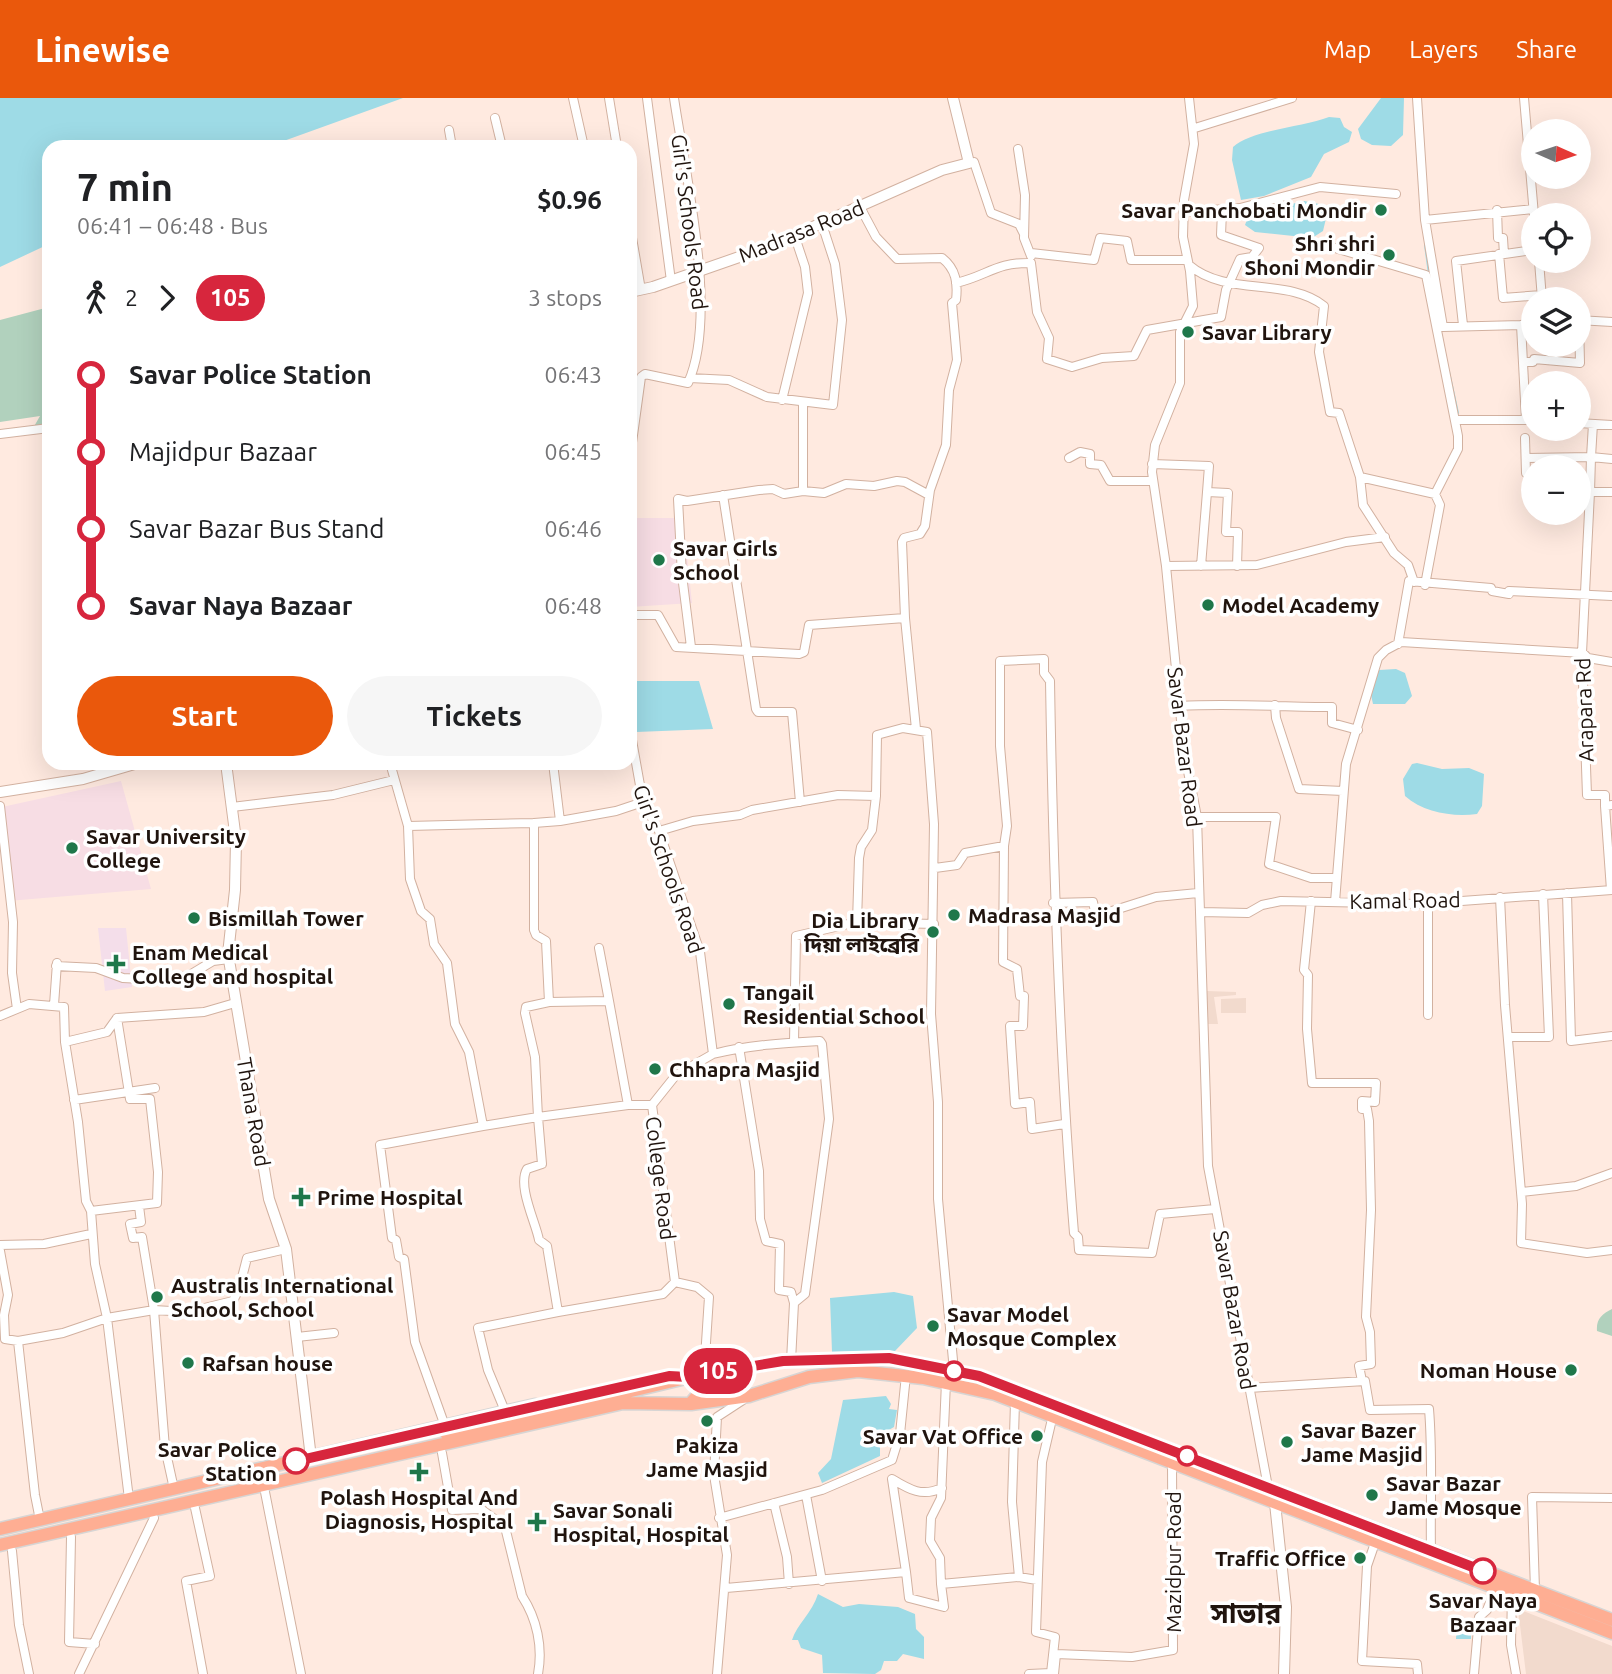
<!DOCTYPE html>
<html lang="en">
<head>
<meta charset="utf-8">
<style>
  :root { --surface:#fff; --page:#f6f6f6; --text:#202124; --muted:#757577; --accent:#ea580c }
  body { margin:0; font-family:Ubuntu,"Noto Sans Bengali",sans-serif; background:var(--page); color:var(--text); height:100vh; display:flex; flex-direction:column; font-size:26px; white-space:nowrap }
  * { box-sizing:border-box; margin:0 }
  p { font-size:23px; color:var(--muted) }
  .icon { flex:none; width:38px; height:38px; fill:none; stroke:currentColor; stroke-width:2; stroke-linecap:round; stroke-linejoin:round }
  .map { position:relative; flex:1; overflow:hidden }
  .details { position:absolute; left:42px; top:42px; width:595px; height:630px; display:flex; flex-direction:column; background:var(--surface); border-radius:21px; box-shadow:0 7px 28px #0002 }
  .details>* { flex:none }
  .badge { padding:0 14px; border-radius:23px; font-size:24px; line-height:46px }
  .needle { width:46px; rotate:93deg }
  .tools { position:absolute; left:1521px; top:21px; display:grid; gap:14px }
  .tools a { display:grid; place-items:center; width:70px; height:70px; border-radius:50%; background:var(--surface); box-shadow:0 7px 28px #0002; font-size:35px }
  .map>.badge { position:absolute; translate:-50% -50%; box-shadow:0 0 0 4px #fff }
  .legs { display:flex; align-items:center; gap:10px; height:77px; padding:0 35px; font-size:23px }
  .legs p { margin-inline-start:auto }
  .overview { display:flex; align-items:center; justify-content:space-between; height:119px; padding:0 35px }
  h1 { font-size:38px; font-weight:700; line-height:52px }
  .cta { display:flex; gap:14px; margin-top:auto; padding:14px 35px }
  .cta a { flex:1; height:80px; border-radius:42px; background:var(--accent); color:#fff; font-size:28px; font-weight:700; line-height:80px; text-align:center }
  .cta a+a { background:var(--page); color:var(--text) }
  ul { padding:0 35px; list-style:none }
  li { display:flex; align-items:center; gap:24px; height:77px; font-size:26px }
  li i { display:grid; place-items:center; width:10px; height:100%; margin:0 9px; background:currentColor }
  li i::after { content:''; width:18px; height:18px; margin:-9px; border:5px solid; border-radius:50%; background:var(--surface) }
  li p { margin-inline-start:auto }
  li:first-child i { background:linear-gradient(#0000 50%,currentColor 0) }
  li:last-child i { background:linear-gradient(currentColor 50%,#0000 0) }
  header { display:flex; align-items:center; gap:42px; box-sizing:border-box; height:98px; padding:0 35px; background:var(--accent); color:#fff }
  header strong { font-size:33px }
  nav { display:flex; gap:38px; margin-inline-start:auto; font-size:24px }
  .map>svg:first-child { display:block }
</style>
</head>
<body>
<header>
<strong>Linewise</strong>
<nav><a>Map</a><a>Layers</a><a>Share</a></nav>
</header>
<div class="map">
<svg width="1612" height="1576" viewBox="0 0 1612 1576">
  <rect width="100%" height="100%" fill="#ffeae0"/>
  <path fill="#f2dacd" d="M 1207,893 L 1236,894 L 1236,897 L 1214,899 L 1218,926 L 1207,926 Z
    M 1246,900 L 1246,915 L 1221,915 L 1221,901 Z
    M 1518,1511 L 1612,1548 L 1612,1576 L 1526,1576 Z"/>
  <path fill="#f7dde4" d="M 630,420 L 683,420 L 692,505 L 630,509 Z
    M 121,683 L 151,791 L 8,803 L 2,709 Z"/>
  <path fill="#f4deea" d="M 98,830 L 126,830 L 132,889 L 105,893 Z"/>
  <path fill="#b1d1bd" d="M 49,209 L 49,326 L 32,332 L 40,318 L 0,324 L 0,222 Z
    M 1612,1211 L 1612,1238 L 1597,1233 C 1596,1221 1602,1216 1612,1211 Z"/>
  <path fill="#9edbe6" d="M 0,0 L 403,0 L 267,49 L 49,49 L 49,146 L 0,169 Z
    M 1381,0 L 1404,0 L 1403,37 L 1391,48 L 1372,47 L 1361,41 L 1358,31 Z
    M 1329,19 L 1340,20 L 1344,29 L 1352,34 L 1349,44 L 1324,56 L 1311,79 L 1264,98 L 1241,102 L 1232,62 L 1233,49 C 1252,32 1303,29 1329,19 Z
    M 1304,103 L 1329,108 L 1323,133 L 1312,140 L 1255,134 L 1245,127 L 1249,116 Z
    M 1396,571 L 1405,575 L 1412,598 L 1405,606 L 1373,606 L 1371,597 L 1379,572 Z
    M 630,583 L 699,583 L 713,631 L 636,634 Z
    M 1417,665 L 1442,671 L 1469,670 L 1484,676 L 1482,708 L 1477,716 C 1453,719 1424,715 1405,698 L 1403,681 L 1412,666 Z
    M 894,1194 L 913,1198 L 917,1230 L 895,1253 L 832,1254 L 830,1200 Z
    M 886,1298 L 891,1306 L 889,1311 L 897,1312 L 894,1329 L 880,1337 L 880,1358 L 822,1385 L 818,1375 L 831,1361 L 843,1302 Z
    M 818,1496 L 843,1509 L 859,1506 L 898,1509 L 915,1516 L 916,1531 L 924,1539 L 924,1561 L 903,1556 L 897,1563 L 884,1563 L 881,1572 L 875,1576 L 823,1575 L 822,1557 L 801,1550 L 798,1542 L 792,1542 C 797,1526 812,1515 818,1496 Z
    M 1471,1521 L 1471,1541 L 1456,1541 L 1457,1522 Z"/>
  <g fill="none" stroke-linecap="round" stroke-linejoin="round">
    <path stroke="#9edbe6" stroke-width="2" d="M 1425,147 L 1429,176
      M 1449,274 L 1458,315"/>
    <g stroke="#d2b1a0" stroke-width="10">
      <path id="minor" d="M 573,0 L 584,49
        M 609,0 L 617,49
        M 647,0 L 671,183
        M 1189,0 L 1194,46 L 1184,102 L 1183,139 L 1190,173 L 1193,208 L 1180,234 L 1180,285 L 1155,347 L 1152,374 L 1166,468 L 1184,653 L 1197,719 L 1208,1068 L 1268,1389
        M 1417,0 L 1425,122 L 1443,229 L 1521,227
        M 1524,0 L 1534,117
        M 495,20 L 502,49
        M 1195,30 L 1292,0
        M 449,32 L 452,49
        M 1018,51 L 1025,97 L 1024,140 L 1031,158
        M 974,64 L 991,115 L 1019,126 L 1024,136
        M 1497,112 L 1498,140 L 1503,140 L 1504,156
        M 1183,114 L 1240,110 L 1320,89 L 1396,96
        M 1425,122 L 1533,111
        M 630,128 L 641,192
        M 1325,147 L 1426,177 L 1458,338 L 1458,351 L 1435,396 L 1360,379
        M 1031,155 L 1094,162 L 1100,140 L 1127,143 L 1131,162 L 1186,162
        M 1499,156 L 1503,200 L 1542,197
        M 1539,163 L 1542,201
        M 1189,167 C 1226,199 1289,179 1324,208 L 1319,254 L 1330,314 L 1339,315 L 1360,379 L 1363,407 L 1394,455 L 1408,467 L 1414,484
        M 956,185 C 987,178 996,164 1031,165 L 1037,214 L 1049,240 L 1047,261 L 1072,269 L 1102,260 L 1134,258 L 1147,232 L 1221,219 L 1226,192 L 1240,161 L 1252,159 L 1259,150 L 1221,137 L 1222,113
        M 1578,222 L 1612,224
        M 1463,227 L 1456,163 L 1533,152
        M 1524,264 L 1533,264 L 1534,261 L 1580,265 L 1579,222
        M 690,280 L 729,282 L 767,299 L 833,307 L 842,222 L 835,166 L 822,126
        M 630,294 L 640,281
        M 782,302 L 808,195 L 805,169 L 795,139
        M 803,304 L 803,393 L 824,395 L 846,386 L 874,388 L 897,383 L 905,384 L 929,397
        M 1456,322 L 1526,322 L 1521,227 L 1533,225
        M 1578,325 L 1612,327
        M 1593,326 L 1591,359 L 1612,361
        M 0,336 L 49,330
        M 1525,340 L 1526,375
        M 630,359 L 641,279 L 645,276 L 688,285 C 719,217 685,75 674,0
        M 1069,360 L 1080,354 L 1090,356 L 1090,366 L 1101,367 L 1110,383 L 1153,383
        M 1526,360 L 1591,359 L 1590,394 L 1612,394
        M 1152,366 L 1209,368 L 1207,394 L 1228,395 L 1226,434 L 1238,434 L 1237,468
        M 1590,394 L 1582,555 L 1587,697 L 1605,697 L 1605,708
        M 723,397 L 756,611 L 758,614 L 792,614 L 800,704
        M 1166,468 L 1257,467 L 1346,444 L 1385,439
        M 1201,468 L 1207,394
        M 1425,487 L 1440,407 L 1435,396
        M 630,517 L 658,517 L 676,549 L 799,556 L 804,554 L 809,527 L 905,520 L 902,444 L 904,440 L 920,436 L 925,428 L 930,392 L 946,347 L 949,292 L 957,262 L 952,205 L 956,202 C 958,185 956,171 942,160 L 897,161 L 876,139 L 860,109
        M 905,520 L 916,631
        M 1398,546 L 1409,483 L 1491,490 L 1492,493 L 1509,496 L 1509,493 L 1612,498
        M 691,549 L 682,477 L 678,401 L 687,403 L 759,392 L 773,391 L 784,396 L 803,393
        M 1275,607 L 1276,620 L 1299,691 L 1343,693
        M 1180,608 C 1231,605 1281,609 1332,609 L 1332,625 L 1358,632
        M 630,631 L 643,704 L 659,733 L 700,854 L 713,956 L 676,977 L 652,1007
        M 390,665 L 408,728 L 534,725 L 534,832 L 536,837 L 546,843 L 549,904 L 609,903 L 628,1007 L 652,1007 L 675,1184 L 697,1189 L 709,1199 L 704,1275
        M 0,708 L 13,824 L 12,875 L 17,911
        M 232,709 L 333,697 L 394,682
        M 1197,719 L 1276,719 L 1269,766 L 1311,780 L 1335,780
        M 560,723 L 616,713 L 643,704
        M 534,725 L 560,723 L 553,665
        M 408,728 L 410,781 L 421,813 L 430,821 L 434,846 L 447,865 L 455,926 L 469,954 L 483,1028 L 538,1019 L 542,1066 L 527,1071 C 517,1088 536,1125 539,1142 L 547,1148 L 558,1214 L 478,1230 L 488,1272 L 505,1313
        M 659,733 L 693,723 L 740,717 L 752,712 L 838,697 L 876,698 L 877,637 L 903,630 L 927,634 L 934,726 L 931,916 L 938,1004 L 938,1101 L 954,1273
        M 1004,748 L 1003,864 L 1017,871 L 1020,898 L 1024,898 L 1023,928 L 1010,928 L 1015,1006 L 1030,1004 L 1032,1031 L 1064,1026
        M 935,770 L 957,767 L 965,755 L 1004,748 L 1007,728 L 1000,648 L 1000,563 L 1044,561 L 1044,575 L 1050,583 C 1053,768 1059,951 1074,1135 L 1078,1139 L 1079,1152 L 1152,1155 L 1160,1116 L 1215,1111
        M 1611,792 L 1605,708 L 1612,707
        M 1567,795 L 1571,943 L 1612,938
        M 1500,799 L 1505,907 L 1522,1106 L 1521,1145 L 1587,1155 L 1612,1152
        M 1311,803 L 1304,872 L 1308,877 L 1307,931 L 1312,985 L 1376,985 L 1375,1004 L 1362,1003 L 1362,1011 L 1367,1011 L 1369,1023 L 1371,1112 L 1366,1219 L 1370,1234 L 1371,1266 L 1359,1268 L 1362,1283
        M 1335,804 L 1346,666 L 1378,560 L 1386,552 L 1401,544 L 1583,555 L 1588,560 L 1612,564
        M 1053,805 L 1093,804 L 1096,818 L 1156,799 L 1198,795
        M 1428,805 L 1428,917
        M 1201,814 L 1248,815 L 1262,807 L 1281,803 L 1421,806 L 1612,792
        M 857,824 L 859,760 L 861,749 L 872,732 L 876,698
        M 599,850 L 609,903
        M 56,868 L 96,870 L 123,880 L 142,881 L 188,878 L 213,863 L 229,861
        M 549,904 L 526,909 L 525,915 L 535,959 L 538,1019 L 628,1007
        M 54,907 L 57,865
        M 0,918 L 29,906 L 64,909 L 65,944
        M 1508,939 L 1549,939 L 1543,796
        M 794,944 L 796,838 L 857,824 L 934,826
        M 739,949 L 759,1073 L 760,1121 L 766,1143 L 780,1146 L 779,1192 L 791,1194 L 794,1205
        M 713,956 C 748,947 784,945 820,943 L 822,946 L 829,1021 L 805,1196 L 794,1205 L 791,1263
        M 74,1002 L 155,990
        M 1521,1094 L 1576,1088 L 1612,1075
        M 139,1108 L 141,1124 L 130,1126 L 133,1140 L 142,1139 L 154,1212 L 188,1214 L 233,1203 L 239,1191 L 247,1160 L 286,1151
        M 91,1113 L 86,1103 L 78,1024 L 65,944 L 107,934 L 117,920
        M 0,1147 L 44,1146 L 91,1136
        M 0,1153 L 8,1197 L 4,1217 L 5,1241 L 18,1243 L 35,1397 L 40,1422
        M 558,1214 L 663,1196 L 675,1184
        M 297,1239 L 334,1235
        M 18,1243 L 63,1235 L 107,1220 L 129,1401
        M 946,1284 L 941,1400 L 931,1420 L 930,1443 L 940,1460 L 941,1486 L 1019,1479 L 1037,1482
        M 1249,1290 L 1365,1283 L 1370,1312 L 1429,1311 C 1433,1358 1430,1406 1431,1453
        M 1015,1304 L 1012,1404 L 1019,1479
        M 445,1328 L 415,1244 L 404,1161 L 399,1159 L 396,1142 L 392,1140 L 380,1047 L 483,1028
        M 442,1355 L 452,1412 L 481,1411 L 505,1429 L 522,1498 C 537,1521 543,1549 538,1576
        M 174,1391 L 165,1350 L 154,1212 L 107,1220 L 95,1166 L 91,1113 L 157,1105 L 158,1074 L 150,1001 L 130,1001 L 117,920 L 204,914 L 235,905
        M 265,1394 L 301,1576
        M 806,1397 L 822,1483
        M 774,1405 L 787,1459 L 789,1486
        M 195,1410 L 210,1478 L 186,1483 L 203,1576
        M 719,1420 L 822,1392 L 892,1362 L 900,1336 L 906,1277
        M 71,1439 L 69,1544 L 95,1546
        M 1376,1442 L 1367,1468 L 1362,1563 L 1417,1566 L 1418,1576
        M 12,1453 L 19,1527 L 29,1576
        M 906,1474 L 892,1381 C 910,1392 922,1399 942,1390
        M 726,1490 L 906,1474 L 909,1500 L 944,1509 L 941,1486
        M 1535,1492 L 1532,1399 L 1612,1400
        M 1512,1494 L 1511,1547 L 1516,1576
        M 79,1576 L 154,1420
        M 717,1576 L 727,1457 L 714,1377 L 717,1319 L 743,1302
        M 1029,1576 L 1051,1575 L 1055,1539 L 1036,1534 L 1042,1364 L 1052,1321
        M 1054,1576 L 1056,1556 L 1132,1559 L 1173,1552 L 1172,1364
        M 1474,1576 L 1479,1519 L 1487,1512 L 1496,1489"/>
    </g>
    <g stroke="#d2b1a0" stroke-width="12">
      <path id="tertiary" d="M 630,194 L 653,189 L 765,150 L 942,72 L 969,65 L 953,0
        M 226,665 L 236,742 L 235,792 L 228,856 L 269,1101 L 286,1151 L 311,1360
        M 0,694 L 83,681 L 138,665
        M 1275,1405 L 1286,1509 L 1284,1576"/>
    </g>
    <g stroke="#d7d5d4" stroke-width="15">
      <path id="trunk" d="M 735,1299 L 724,1295 L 724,1286 L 742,1271
        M 691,1305 L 703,1291 L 702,1283 L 694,1278
        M 447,1337 L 694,1278 L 783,1263 L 889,1260 L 979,1278 L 1612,1522
        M 0,1431 L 535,1307
        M 0,1447 L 623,1305 L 691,1306 L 749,1298 L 809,1279 L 858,1273 L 923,1280 L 995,1296 L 1612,1535"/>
    </g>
    <use href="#minor" stroke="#fff" stroke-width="8"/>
    <use href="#tertiary" stroke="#fff" stroke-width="10"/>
    <use href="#trunk" stroke="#feae93" stroke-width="12"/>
  </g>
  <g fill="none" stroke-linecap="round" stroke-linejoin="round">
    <g stroke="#fff" stroke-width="16">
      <path id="line-1" d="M 296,1363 L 669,1278 L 688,1279 L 783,1263 L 889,1260 L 979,1278 L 1483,1473"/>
    </g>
    <use href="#line-1" stroke="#d7263d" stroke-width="10"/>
  </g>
  <g fill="#1f774a" stroke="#fff" stroke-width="2.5">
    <circle cx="1381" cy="112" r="7"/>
    <circle cx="1389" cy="157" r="7"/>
    <circle cx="1188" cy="234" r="7"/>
    <circle cx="659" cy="462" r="7"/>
    <circle cx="1208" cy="507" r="7"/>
    <circle cx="72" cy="750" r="7"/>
    <circle cx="954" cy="817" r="7"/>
    <circle cx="194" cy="820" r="7"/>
    <circle cx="933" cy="834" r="7"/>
    <path d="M112.5 855.5h7v7h7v7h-7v7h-7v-7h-7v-7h7z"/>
    <circle cx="729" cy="906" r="7"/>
    <circle cx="655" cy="971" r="7"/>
    <path d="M297.5 1088.5h7v7h7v7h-7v7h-7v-7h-7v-7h7z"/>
    <circle cx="157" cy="1199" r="7"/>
    <circle cx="933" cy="1228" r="7"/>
    <circle cx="188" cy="1265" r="7"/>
    <circle cx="1571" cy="1272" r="7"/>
    <circle cx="707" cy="1323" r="7"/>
    <circle cx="1037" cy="1338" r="7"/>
    <circle cx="1287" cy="1344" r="7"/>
    <path d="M415.5 1363.5h7v7h7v7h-7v7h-7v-7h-7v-7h7z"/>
    <circle cx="1372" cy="1397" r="7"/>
    <path d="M533.5 1413.5h7v7h7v7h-7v7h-7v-7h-7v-7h7z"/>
    <circle cx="1360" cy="1460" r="7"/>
  </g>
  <g fill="#fff" stroke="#d7263d" stroke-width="3.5">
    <circle cx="954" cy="1273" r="9"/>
    <circle cx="1187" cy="1358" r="9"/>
    <circle cx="296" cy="1363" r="12"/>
    <circle cx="1483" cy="1473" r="12"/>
  </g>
  <g text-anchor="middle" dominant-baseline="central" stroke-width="7" stroke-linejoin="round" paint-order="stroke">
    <g font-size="21" font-weight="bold" fill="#20140e" stroke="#fff" text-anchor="start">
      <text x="1367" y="112" text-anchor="end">Savar Panchobati Mondir</text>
      <text x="1375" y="145" text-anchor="end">Shri shri<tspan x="1375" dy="24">Shoni Mondir</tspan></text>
      <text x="1202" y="234">Savar Library</text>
      <text x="673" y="450">Savar Girls<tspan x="673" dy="24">School</tspan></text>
      <text x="1222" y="507">Model Academy</text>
      <text x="86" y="738">Savar University<tspan x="86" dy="24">College</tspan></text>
      <text x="968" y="817">Madrasa Masjid</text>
      <text x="208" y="820">Bismillah Tower</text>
      <text x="919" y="822" text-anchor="end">Dia Library<tspan x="919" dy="24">দিয়া লাইব্রেরি</tspan></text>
      <text x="132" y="854">Enam Medical<tspan x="132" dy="24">College and hospital</tspan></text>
      <text x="743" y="894">Tangail<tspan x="743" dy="24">Residential School</tspan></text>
      <text x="669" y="971">Chhapra Masjid</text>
      <text x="317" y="1099">Prime Hospital</text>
      <text x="171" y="1187">Australis International<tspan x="171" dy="24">School, School</tspan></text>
      <text x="947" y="1216">Savar Model<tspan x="947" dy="24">Mosque Complex</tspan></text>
      <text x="202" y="1265">Rafsan house</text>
      <text x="1557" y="1272" text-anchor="end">Noman House</text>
      <text x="1301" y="1332">Savar Bazer<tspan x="1301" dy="24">Jame Masjid</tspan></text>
      <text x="1023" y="1338" text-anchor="end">Savar Vat Office</text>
      <text x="707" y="1347" text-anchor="middle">Pakiza<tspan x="707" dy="24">Jame Masjid</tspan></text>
      <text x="1386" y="1385">Savar Bazar<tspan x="1386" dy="24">Jame Mosque</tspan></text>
      <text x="419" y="1399" text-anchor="middle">Polash Hospital And<tspan x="419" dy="24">Diagnosis, Hospital</tspan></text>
      <text x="553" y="1412">Savar Sonali<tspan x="553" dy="24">Hospital, Hospital</tspan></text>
      <text x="1346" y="1460" text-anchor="end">Traffic Office</text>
    </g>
    <g font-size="21" fill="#20140e" stroke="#fff">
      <text transform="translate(690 124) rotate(83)">Girl's Schools Road</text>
      <text transform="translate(801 133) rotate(-22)">Madrasa Road</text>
      <text transform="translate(1584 612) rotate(-92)">Arapara Rd</text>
      <text transform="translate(1185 649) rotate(83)">Savar Bazar Road</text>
      <text transform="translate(669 771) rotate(71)">Girl's Schools Road</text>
      <text transform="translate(1405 802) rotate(-1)">Kamal Road</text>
      <text transform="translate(254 1014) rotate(80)">Thana Road</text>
      <text transform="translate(661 1080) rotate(83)">College Road</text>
      <text transform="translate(1235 1212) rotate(80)">Savar Bazar Road</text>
      <text transform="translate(1173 1464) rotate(-90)">Mazidpur Road</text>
    </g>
    <g font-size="21" font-weight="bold" fill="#20140e" stroke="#fff" text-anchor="end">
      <text x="277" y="1351">Savar Police<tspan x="277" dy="24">Station</tspan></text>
      <text x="1483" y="1502" text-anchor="middle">Savar Naya<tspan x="1483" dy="24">Bazaar</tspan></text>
    </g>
    <g font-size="28" font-weight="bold" fill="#20140e" stroke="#fff">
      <text x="1246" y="1514">সাভার</text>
    </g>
  </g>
</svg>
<div class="tools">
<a><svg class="needle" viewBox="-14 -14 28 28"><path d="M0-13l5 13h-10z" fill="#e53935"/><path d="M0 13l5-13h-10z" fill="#757577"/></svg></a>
<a><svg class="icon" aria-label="locate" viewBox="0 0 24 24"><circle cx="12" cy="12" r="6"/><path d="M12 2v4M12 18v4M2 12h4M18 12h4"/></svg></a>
<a><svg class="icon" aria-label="layers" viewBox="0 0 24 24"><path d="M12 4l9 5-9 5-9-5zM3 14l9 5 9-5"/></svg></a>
<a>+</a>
<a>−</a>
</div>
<b class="badge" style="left:718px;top:1273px;background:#d7263d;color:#fff">105</b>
<section class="details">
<div class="overview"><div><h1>7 min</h1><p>06:41 – 06:48 · Bus</p></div><b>$0.96</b></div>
<div class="legs"><svg class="icon" aria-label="walk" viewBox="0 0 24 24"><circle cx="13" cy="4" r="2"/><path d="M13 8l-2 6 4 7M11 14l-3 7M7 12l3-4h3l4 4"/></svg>2<svg class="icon" aria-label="forward" viewBox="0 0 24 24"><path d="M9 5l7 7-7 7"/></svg><b class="badge" style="background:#d7263d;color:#fff">105</b><p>3 stops</p></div>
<ul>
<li><i style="color:#d7263d"></i><b>Savar Police Station</b><p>06:43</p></li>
<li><i style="color:#d7263d"></i><span>Majidpur Bazaar</span><p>06:45</p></li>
<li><i style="color:#d7263d"></i><span>Savar Bazar Bus Stand</span><p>06:46</p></li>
<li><i style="color:#d7263d"></i><b>Savar Naya Bazaar</b><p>06:48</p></li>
</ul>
<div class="cta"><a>Start</a><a>Tickets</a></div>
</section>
</div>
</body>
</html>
